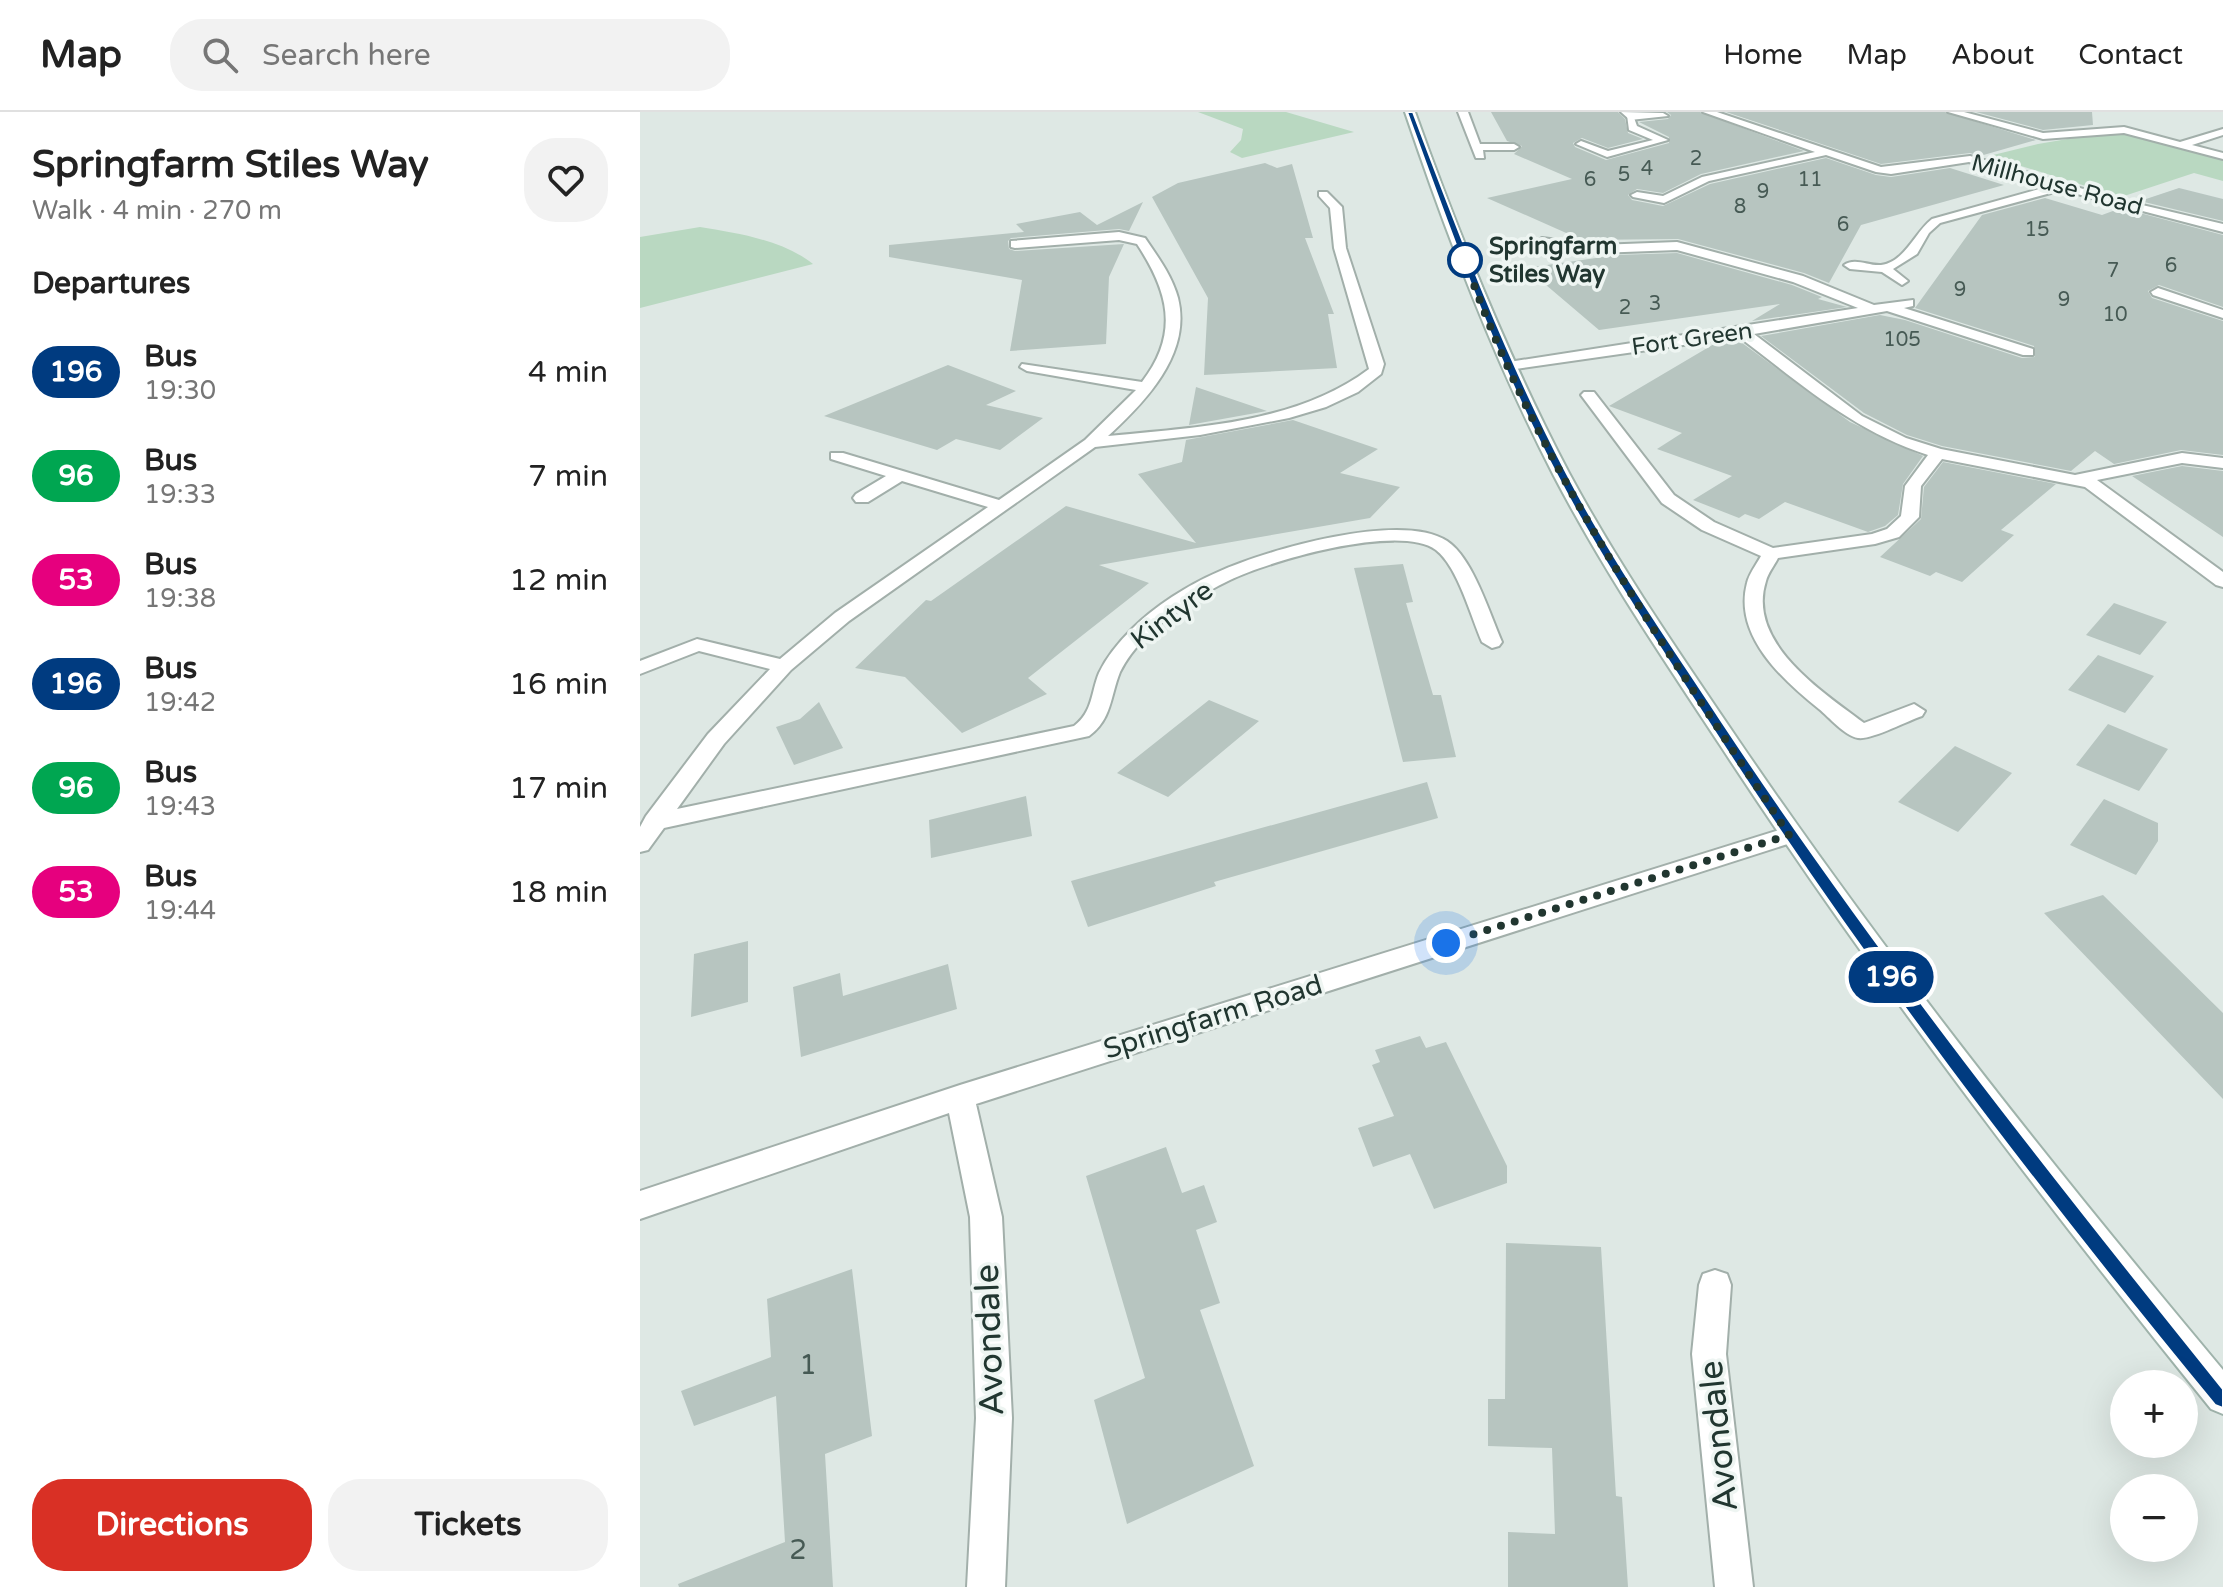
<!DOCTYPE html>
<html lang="en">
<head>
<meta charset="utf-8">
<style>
  :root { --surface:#fff; --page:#f2f2f2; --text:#222; --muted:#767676; --line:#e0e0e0; --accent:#d93025 }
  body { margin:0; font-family:"Varela Round",sans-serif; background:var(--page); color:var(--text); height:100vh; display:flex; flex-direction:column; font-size:30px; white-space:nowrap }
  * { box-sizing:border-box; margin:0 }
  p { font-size:26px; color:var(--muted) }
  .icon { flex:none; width:44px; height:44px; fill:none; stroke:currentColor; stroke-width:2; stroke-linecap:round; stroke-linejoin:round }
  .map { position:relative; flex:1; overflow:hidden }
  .details { display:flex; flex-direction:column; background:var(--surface); width:640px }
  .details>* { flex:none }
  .badge { padding:0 16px; border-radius:26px; font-size:28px; line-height:52px }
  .buttons { position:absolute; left:1470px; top:1258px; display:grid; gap:16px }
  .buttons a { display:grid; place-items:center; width:88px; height:88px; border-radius:50%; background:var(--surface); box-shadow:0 8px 32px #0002; font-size:40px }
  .you { position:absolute; width:40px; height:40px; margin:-20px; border:6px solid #fff; border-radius:50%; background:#1a73e8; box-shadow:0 0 0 12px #1a73e833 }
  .map>.badge { position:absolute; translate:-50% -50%; box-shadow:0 0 0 4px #fff }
  h2 { padding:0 32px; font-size:30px; line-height:72px }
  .round { display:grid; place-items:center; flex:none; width:84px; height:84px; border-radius:32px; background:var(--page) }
  .overview { display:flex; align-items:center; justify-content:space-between; height:136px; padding:0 32px }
  h1 { font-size:38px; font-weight:700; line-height:60px }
  .action { display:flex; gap:16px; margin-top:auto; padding:16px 32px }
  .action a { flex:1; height:92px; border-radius:32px; background:var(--accent); color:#fff; font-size:32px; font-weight:700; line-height:92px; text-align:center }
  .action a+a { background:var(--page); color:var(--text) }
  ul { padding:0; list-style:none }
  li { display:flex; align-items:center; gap:24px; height:104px; padding:0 32px }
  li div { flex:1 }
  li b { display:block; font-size:30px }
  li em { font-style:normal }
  li .badge { min-width:88px; font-weight:700; text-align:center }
  header { display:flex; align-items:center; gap:48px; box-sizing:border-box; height:112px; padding:0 40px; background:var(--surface); border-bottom:2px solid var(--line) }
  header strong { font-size:38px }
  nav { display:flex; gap:44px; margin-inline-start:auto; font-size:28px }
  .search { width:560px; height:72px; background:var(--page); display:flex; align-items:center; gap:20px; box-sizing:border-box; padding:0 28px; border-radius:32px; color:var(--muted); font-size:30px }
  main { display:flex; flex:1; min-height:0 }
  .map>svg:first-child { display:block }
</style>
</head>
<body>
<header>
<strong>Map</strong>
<div class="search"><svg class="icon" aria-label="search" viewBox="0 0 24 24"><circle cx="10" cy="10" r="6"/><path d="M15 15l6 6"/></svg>Search here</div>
<nav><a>Home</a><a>Map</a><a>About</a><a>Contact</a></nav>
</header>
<main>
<section class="details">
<div class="overview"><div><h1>Springfarm Stiles Way</h1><p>Walk · 4 min · 270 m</p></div><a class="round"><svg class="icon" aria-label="heart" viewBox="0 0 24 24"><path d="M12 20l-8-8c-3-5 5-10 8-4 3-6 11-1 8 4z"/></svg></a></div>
<h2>Departures</h2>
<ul>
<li><span class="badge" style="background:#003b80;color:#fff">196</span><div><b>Bus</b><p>19:30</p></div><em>4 min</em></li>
<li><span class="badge" style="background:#00a651;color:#fff">96</span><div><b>Bus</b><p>19:33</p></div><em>7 min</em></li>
<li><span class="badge" style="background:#e6007e;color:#fff">53</span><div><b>Bus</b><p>19:38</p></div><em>12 min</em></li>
<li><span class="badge" style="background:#003b80;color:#fff">196</span><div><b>Bus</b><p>19:42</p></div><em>16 min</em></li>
<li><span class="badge" style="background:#00a651;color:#fff">96</span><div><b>Bus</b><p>19:43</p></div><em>17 min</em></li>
<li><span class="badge" style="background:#e6007e;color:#fff">53</span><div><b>Bus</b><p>19:44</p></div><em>18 min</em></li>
</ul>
<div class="action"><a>Directions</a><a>Tickets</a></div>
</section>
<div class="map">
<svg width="1583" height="1475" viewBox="0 0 1583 1475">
  <rect width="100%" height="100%" fill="#dee8e4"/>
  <path fill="#b9d8c1" d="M 558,0 L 646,0 L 714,20 L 602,46 L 590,40 L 601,28 L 603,17 Z
    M 1469,20 L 1484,21 L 1583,48 L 1583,69 L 1554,61 L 1481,85 L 1349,44 L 1398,32 Z
    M 60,115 C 97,121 143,128 173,152 L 0,196 L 0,125 Z"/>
  <path fill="#b7c5c0" d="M 851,0 L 978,0 L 985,7 L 988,21 L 1003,27 L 968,36 L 942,26 L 933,31 L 935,35 L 966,48 L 1029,31 L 1029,25 L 999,10 L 1028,7 L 1031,3 L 1027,0 L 1060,0 L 1164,39 L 1061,62 L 1023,81 L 997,77 L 988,83 L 992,88 L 1023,94 L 1070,72 L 1186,46 L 1236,63 L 1251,65 L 1310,56 L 1364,73 L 1221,113 L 1189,171 L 1164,161 L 1038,127 L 942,128 L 847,86 L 932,67 L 874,42 L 882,34 L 867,29 Z
    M 1086,0 L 1305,0 L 1396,28 L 1340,44 L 1330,41 L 1241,52 Z
    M 1336,0 L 1452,0 L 1453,13 L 1403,18 Z
    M 625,51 L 637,56 L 652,52 L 673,126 L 665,126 L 694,202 L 688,202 L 697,256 L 564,263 L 568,186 L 512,85 L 538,71 Z
    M 1539,76 L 1583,87 L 1583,109 L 1500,89 Z
    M 1405,86 L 1462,103 L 1481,96 L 1583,123 L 1583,195 L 1519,173 L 1508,179 L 1512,186 L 1583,209 L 1583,343 L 1541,338 L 1474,352 L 1455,339 L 1431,359 L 1302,334 L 1267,323 L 1224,301 L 1121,224 L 1240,203 L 1265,208 L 1382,246 L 1395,245 L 1394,234 L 1275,196 L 1342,103 Z
    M 503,90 L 489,119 L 479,117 L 371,126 L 368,129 L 369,137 L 375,139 L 484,132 L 469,165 L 466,232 L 370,239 L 382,168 L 249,145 L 249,133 L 384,120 L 376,112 L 440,100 L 457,113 Z
    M 1037,141 L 1152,173 L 1182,185 L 1178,187 L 1207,195 L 1112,209 L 1140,192 L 959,218 L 886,156 L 977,143 Z
    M 1098,228 L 1210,310 L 1283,344 L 1263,372 L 1258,403 L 1245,414 L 1228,420 L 1145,390 L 1119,407 L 1105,402 L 1099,406 L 1053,388 L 1092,364 L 1017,337 L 1042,321 L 969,294 L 1074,232 Z
    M 308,253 L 376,279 L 346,293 L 403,306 L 360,338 L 316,327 L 297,338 L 184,304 Z
    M 556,275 L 627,299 L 549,313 Z
    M 653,308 L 738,337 L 700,361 L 760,375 L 730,406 L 459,453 L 509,471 L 388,566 L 407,582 L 322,621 L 265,565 L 215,556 L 286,488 L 291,489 L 426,394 L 556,431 L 498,362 L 542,350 L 546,328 Z
    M 1303,350 L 1416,372 L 1361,418 L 1374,423 L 1322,470 L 1296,460 L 1290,464 L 1240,445 L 1281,407 L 1284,375 Z
    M 1542,354 L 1583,359 L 1583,425 L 1492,364 Z
    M 763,452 L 773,490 L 766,491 L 793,583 L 801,583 L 816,645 L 763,650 L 714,456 Z
    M 1474,491 L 1527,510 L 1500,543 L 1446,523 Z
    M 1458,543 L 1514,564 L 1485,601 L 1428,578 Z
    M 569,588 L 619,609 L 528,685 L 477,661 Z
    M 179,590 L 203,636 L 154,653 L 136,615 L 160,607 Z
    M 1468,612 L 1528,637 L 1499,679 L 1436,653 Z
    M 1315,634 L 1372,661 L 1318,720 L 1258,690 Z
    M 787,670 L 798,706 L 574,770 L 576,774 L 448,815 L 431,769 Z
    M 386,684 L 392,724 L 291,746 L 289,708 Z
    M 1464,687 L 1518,711 L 1518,729 L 1496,763 L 1430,733 Z
    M 1463,783 L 1583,901 L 1583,987 L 1404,801 Z
    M 108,829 L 108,890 L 51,905 L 54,842 Z
    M 308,852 L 317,897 L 161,945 L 153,875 L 200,861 L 203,884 Z
    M 780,924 L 786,936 L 806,930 L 867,1054 L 867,1071 L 794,1097 L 770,1042 L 733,1055 L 718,1016 L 754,1004 L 732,953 L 740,950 L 735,938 Z
    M 526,1035 L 542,1081 L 564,1073 L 577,1110 L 556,1118 L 580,1191 L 560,1198 L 614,1354 L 487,1412 L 454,1288 L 505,1266 L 446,1064 Z
    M 866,1131 L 961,1135 L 976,1384 L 982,1385 L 988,1475 L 868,1475 L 868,1420 L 915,1422 L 912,1336 L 848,1334 L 848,1287 L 865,1287 Z
    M 212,1157 L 232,1324 L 185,1342 L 193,1475 L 39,1475 L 38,1472 L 145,1430 L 136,1284 L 54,1314 L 41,1279 L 131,1245 L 127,1187 Z"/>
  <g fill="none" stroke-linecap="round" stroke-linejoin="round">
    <g stroke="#a2afaa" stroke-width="4">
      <path id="lane" d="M 987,3 L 993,3 L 997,14 L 1028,28 L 967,45 L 936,32 L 941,29 L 968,39 L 1013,28 L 989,18 Z"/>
    </g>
    <g stroke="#a2afaa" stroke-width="4">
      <path id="street" d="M 818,0 L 828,0 L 840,32 L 874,32 L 879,35 L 874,38 L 843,38 L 844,46 L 836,46 Z
        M 981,0 L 1023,1 L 1028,4 L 990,8 Z
        M 1063,0 L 1077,0 L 1241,55 L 1330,44 L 1481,88 L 1583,112 L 1583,120 L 1422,78 L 1300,111 L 1289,121 L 1277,142 L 1253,157 L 1268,169 L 1262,173 L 1242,160 L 1210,157 L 1204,153 C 1215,145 1228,154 1241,153 C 1265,150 1275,120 1292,107 L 1410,74 L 1329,50 L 1251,62 L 1236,60 L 1186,43 L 1069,69 L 1024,91 L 993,85 L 991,83 L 997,80 L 1023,84 L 1062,65 L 1175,40 Z
        M 1308,0 L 1324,0 L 1403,21 L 1484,15 L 1540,30 L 1583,17 L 1583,23 L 1552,33 L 1583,41 L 1583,47 L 1484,21 L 1403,27 Z
        M 679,80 L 687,80 L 702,95 L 706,136 L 744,252 L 741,262 L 718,280 L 686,295 L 649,306 L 560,323 L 455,335 L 209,509 L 151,558 L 84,632 L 37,697 L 434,614 C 453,600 451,580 459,561 C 467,544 480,529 492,517 C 515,494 548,473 578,460 C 626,438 761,399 807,429 C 833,446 850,503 862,530 L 859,534 L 852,536 L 842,530 C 831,505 818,455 796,438 C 759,411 629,449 590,468 C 561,482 528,503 505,526 C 495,536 486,548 480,560 C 470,585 472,607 449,624 L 24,716 L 8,738 L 0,740 L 0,715 L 6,704 L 68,622 L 130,557 L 59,539 L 0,562 L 0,549 L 57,527 L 140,547 L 195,501 L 348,395 L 262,369 L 228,390 L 216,390 L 213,386 L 216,382 L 246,364 L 191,347 L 191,341 L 203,341 L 359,388 L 445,328 L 496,278 L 387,259 L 380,255 L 382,252 L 502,270 C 540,221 528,179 497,132 L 479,128 L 375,136 L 371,135 L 371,129 L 479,120 L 505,126 C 518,145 532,164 538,186 C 552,242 505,290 468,324 C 555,315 656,312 729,257 L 694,136 L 690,96 L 679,84 Z
        M 902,126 L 958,133 L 1037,130 L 1163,164 L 1234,193 L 1273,188 L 1273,194 L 1264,196 L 1393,237 L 1393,243 L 1383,243 L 1247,199 L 1114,222 L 1222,304 L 1266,326 L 1301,337 L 1435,363 L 1542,341 L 1583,346 L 1583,356 L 1542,351 L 1457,368 L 1583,460 L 1583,475 L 1576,473 L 1445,375 L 1302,347 L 1281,374 L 1279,405 L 1259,425 L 1235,432 L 1138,446 C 1134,454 1128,461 1126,469 C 1106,531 1183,580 1224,611 L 1274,592 L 1285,599 L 1282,604 C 1267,609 1232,628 1218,626 C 1205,624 1189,605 1179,597 C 1143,568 1093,524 1107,471 C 1109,462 1116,453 1121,444 L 1062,418 L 1022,391 L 941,283 L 944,280 L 954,280 L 1034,383 L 1074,410 L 1133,436 L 1232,422 L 1247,417 L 1261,404 L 1265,374 L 1288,343 C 1213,319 1160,271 1099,225 L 869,258 L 862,254 L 869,250 L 1218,196 L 1153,170 L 1037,138 L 958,141 L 898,133 L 896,130 Z
        M 1518,176 L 1583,198 L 1583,206 L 1513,183 L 1511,180 Z
        M 1149,715 L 1157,717 L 1161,723 L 1157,729 L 336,992 L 362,1105 L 372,1306 L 365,1475 L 327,1475 L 336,1306 L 330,1105 L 309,1001 L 0,1107 L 0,1079 L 320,973 Z
        M 1075,1158 L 1087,1162 L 1091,1173 L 1086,1242 L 1113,1475 L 1075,1475 L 1052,1242 L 1059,1173 L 1063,1162 Z"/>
    </g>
    <g stroke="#9fb3ab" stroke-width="4">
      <path id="secondary" d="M 765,0 L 775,0 C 819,123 868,245 929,361 C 979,454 1040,542 1099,629 C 1248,848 1413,1055 1583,1258 L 1583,1302 L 1571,1297 C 1398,1083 1231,864 1080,633 C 1022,545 963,458 914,364 C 854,248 807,124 765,0 Z"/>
    </g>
    <use href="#lane" fill="#fff" fill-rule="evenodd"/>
    <use href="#street" fill="#fff" fill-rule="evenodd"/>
    <use href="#secondary" fill="#fff" fill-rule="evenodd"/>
  </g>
  <path fill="#003b80" stroke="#fff" stroke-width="2" d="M 767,0 L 773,0 C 819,122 865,243 926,360 C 970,445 1027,526 1080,607 C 1235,841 1410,1062 1583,1277 L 1583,1296 L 1575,1293 C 1394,1073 1220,846 1066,606 C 1014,526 961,447 917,363 C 855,247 812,123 767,0 Z"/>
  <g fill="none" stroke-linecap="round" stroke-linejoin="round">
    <path stroke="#213630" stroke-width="8" stroke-dasharray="0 14.4" d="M 806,831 L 1149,723 C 1029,541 897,356 825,148"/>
  </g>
  <circle fill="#fff" stroke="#003b80" stroke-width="4" cx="825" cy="148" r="16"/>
  <g text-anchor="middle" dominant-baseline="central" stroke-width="7" stroke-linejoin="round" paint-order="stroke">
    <g font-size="20" fill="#465a54">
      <text x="1056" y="47">2</text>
      <text x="1007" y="57">4</text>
      <text x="984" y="63">5</text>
      <text x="950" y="68">6</text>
      <text x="1170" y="68">11</text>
      <text x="1123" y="80">9</text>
      <text x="1100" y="95">8</text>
      <text x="1203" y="113">6</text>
      <text x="1397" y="118">15</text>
      <text x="1531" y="154">6</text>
      <text x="1473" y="159">7</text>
      <text x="1320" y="178">9</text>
      <text x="1424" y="188">9</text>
      <text x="1015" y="192">3</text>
      <text x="985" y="196">2</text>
      <text x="1475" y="203">10</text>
      <text x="1262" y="228">105</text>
    </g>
    <g font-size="24" fill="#213630" stroke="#eef5f2">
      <text transform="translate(1417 73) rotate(15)">Millhouse Road</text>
      <text transform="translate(1052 227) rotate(-8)">Fort Green</text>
    </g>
    <g font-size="24" font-weight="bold" fill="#213630" stroke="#eef5f2" text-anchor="start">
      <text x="849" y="134">Springfarm<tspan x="849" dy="28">Stiles Way</tspan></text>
    </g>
    <g font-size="28" fill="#213630" stroke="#eef5f2">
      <text transform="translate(532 503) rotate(-37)">Kintyre</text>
      <text transform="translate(573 905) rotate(-17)">Springfarm Road</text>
    </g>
    <g font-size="28" fill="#465a54">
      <text x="168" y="1253">1</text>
      <text x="158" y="1438">2</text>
    </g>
    <g font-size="34" fill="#213630" stroke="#eef5f2">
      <text transform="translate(350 1228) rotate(-92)">Avondale</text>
      <text transform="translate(1079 1324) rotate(-96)">Avondale</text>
    </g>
  </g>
</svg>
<div class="buttons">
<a>+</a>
<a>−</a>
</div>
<div class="you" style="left:806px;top:831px"></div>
<b class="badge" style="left:1251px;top:865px;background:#003b80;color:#fff">196</b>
</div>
</main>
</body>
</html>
